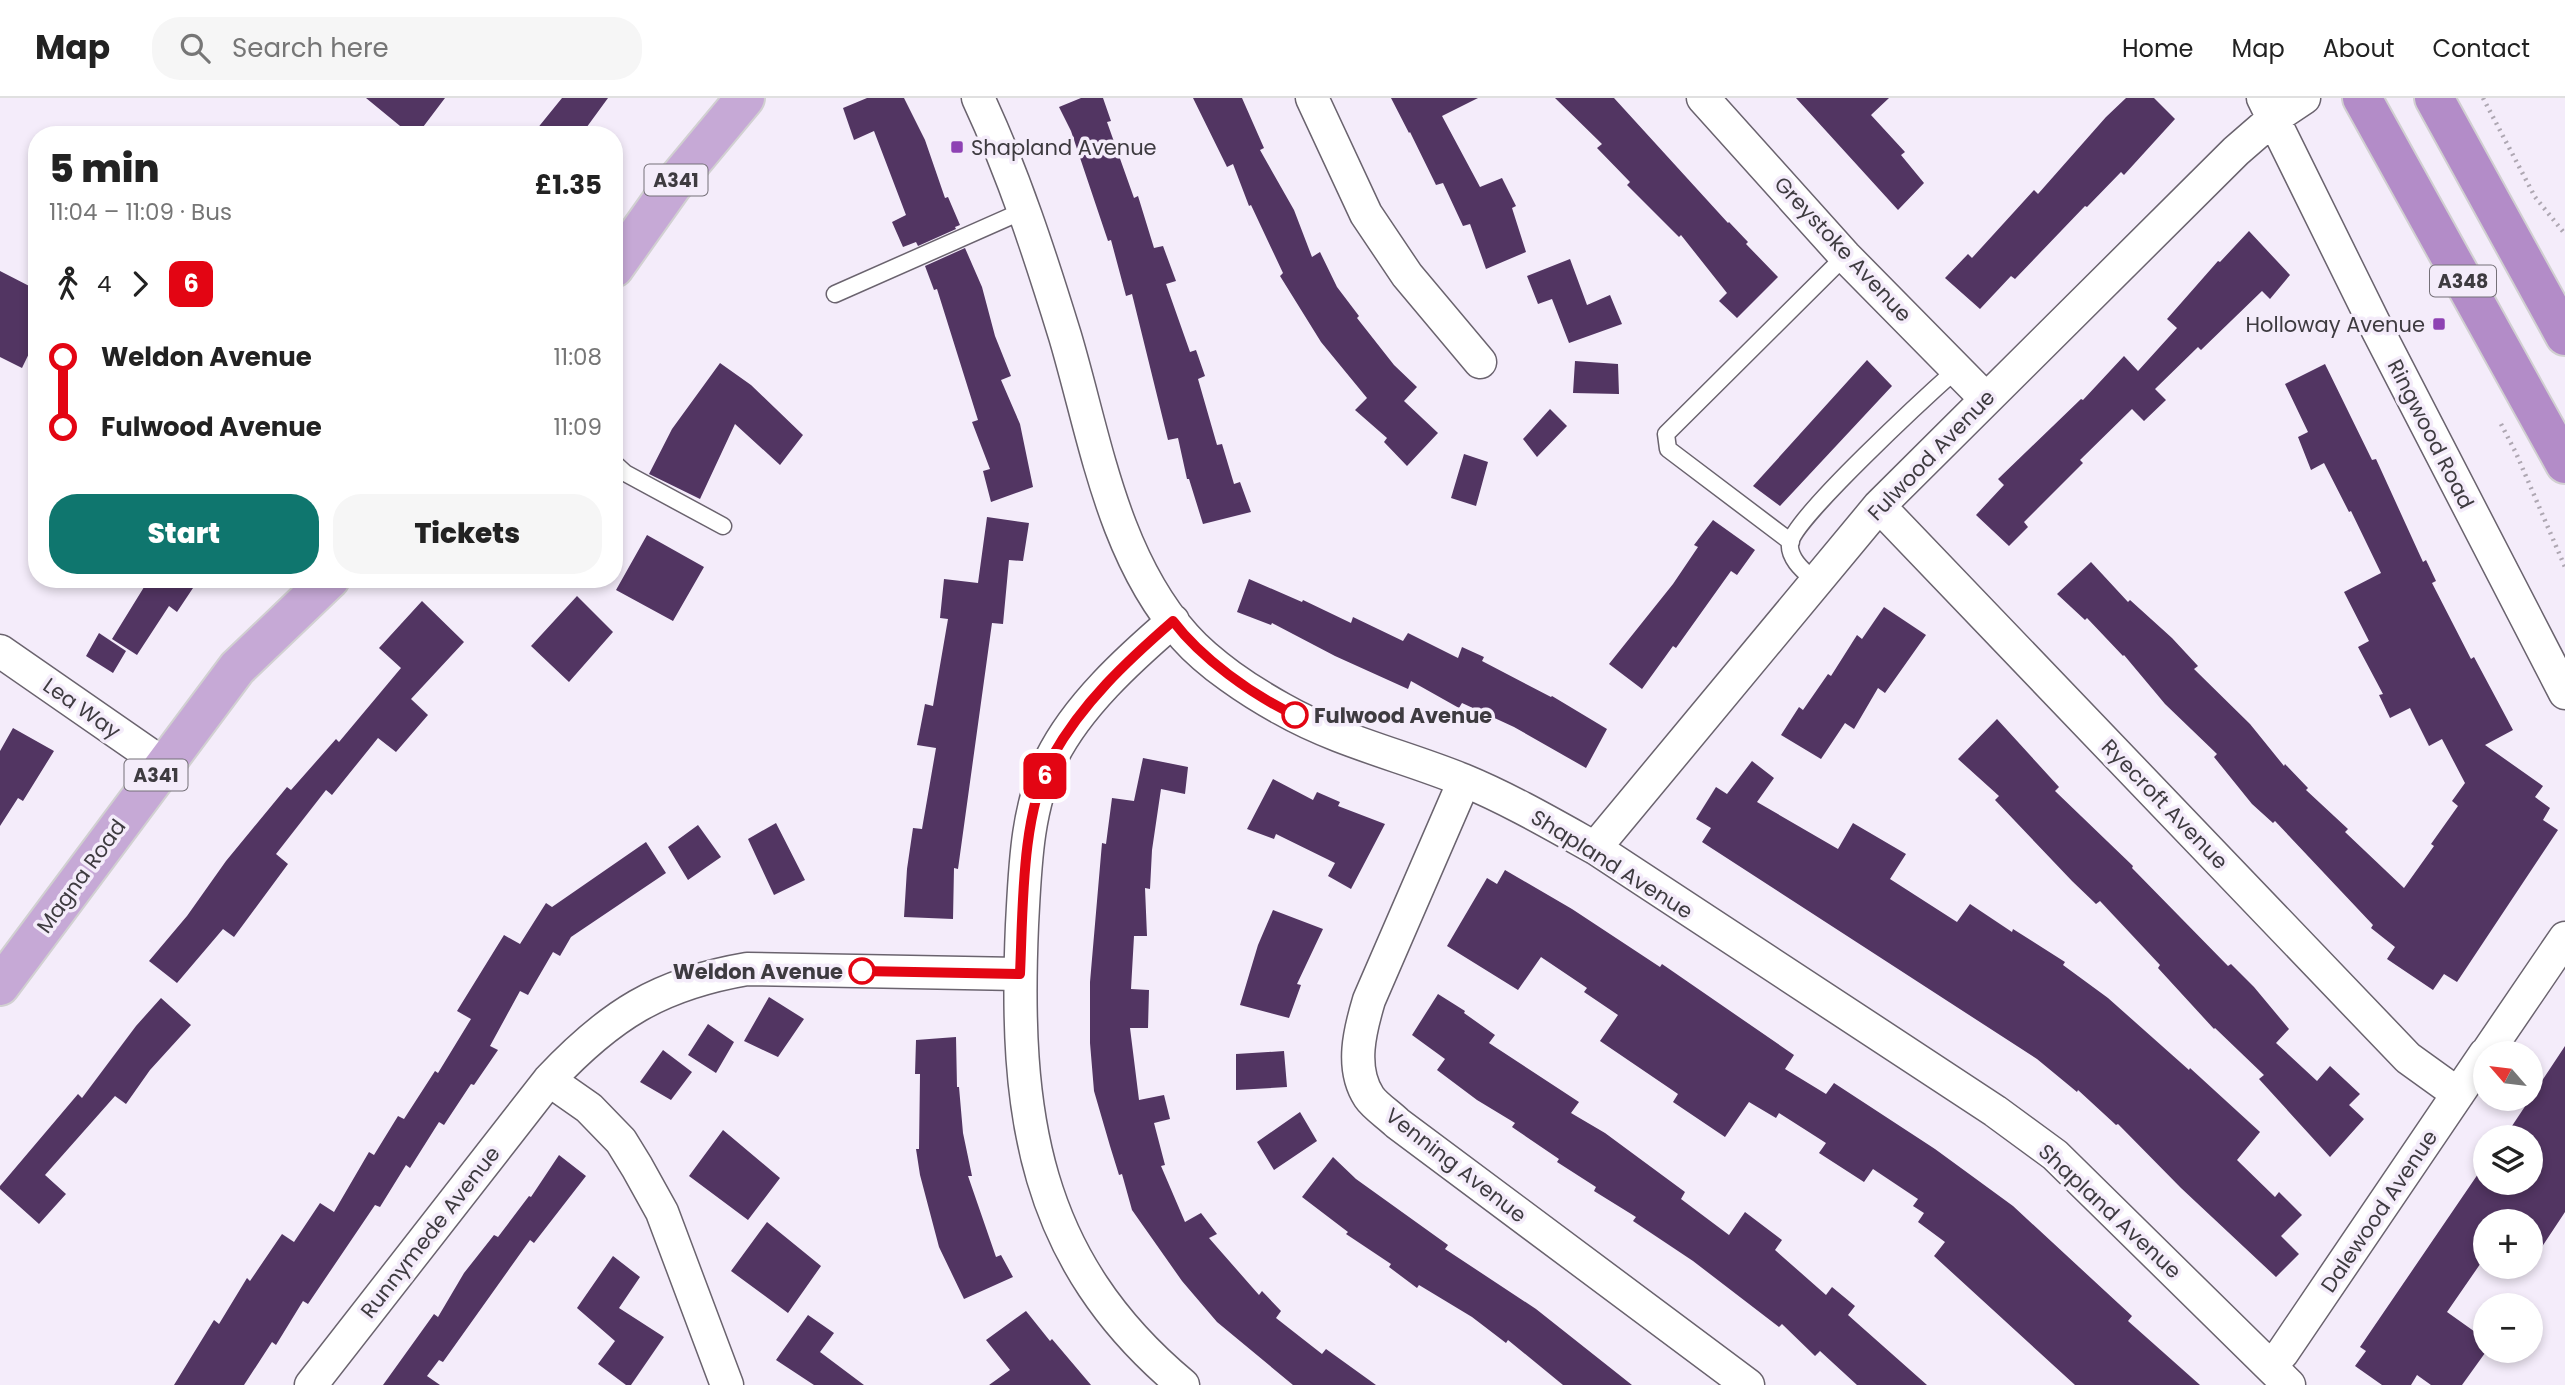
<!DOCTYPE html>
<html lang="en">
<head>
<meta charset="utf-8">
<style>
  :root { --surface:#fff; --page:#f6f6f6; --text:#222; --muted:#767676; --line:#e0e0e0; --accent:#0f766e }
  body { margin:0; font-family:Poppins,sans-serif; background:var(--page); color:var(--text); height:100vh; display:flex; flex-direction:column; font-size:26px; white-space:nowrap }
  * { box-sizing:border-box; margin:0 }
  p { font-size:23px; color:var(--muted) }
  .icon { flex:none; width:38px; height:38px; fill:none; stroke:currentColor; stroke-width:2; stroke-linecap:round; stroke-linejoin:round }
  .map { position:relative; flex:1; overflow:hidden }
  .sheet { position:absolute; left:28px; top:28px; width:595px; height:462px; display:flex; flex-direction:column; background:var(--surface); border-radius:28px; box-shadow:0 4px 10px #0003 }
  .sheet>* { flex:none }
  .badge { padding:0 14px; border-radius:10px; font-size:24px; line-height:46px }
  .needle { width:46px; rotate:298deg }
  .fabs { position:absolute; left:2473px; top:943px; display:grid; gap:14px }
  .fabs a { display:grid; place-items:center; width:70px; height:70px; border-radius:50%; background:var(--surface); box-shadow:0 4px 10px #0003; font-size:35px }
  .map>.badge { position:absolute; translate:-50% -50%; box-shadow:0 0 0 4px #fff }
  .legs { display:flex; align-items:center; gap:10px; height:77px; padding:0 21px; font-size:23px }
  .legs p { margin-inline-start:auto }
  .summary { display:flex; align-items:center; justify-content:space-between; height:119px; padding:0 21px }
  h1 { font-size:38px; font-weight:800; line-height:52px }
  .cta { display:flex; gap:14px; margin-top:auto; padding:14px 21px }
  .cta a { flex:1; height:80px; border-radius:28px; background:var(--accent); color:#fff; font-size:28px; font-weight:800; line-height:80px; text-align:center }
  .cta a+a { background:var(--page); color:var(--text) }
  ul { padding:0 21px; list-style:none }
  li { display:flex; align-items:center; gap:24px; height:70px; font-size:26px }
  li i { display:grid; place-items:center; width:10px; height:100%; margin:0 9px; background:currentColor }
  li i::after { content:''; width:18px; height:18px; margin:-9px; border:5px solid; border-radius:50%; background:var(--surface) }
  li p { margin-inline-start:auto }
  li:first-child i { background:linear-gradient(#0000 50%,currentColor 0) }
  li:last-child i { background:linear-gradient(currentColor 50%,#0000 0) }
  header { display:flex; align-items:center; gap:42px; box-sizing:border-box; height:98px; padding:0 35px; background:var(--surface); border-bottom:2px solid var(--line) }
  header strong { font-size:33px }
  nav { display:flex; gap:38px; margin-inline-start:auto; font-size:24px }
  .search { width:490px; height:63px; background:var(--page); display:flex; align-items:center; gap:18px; box-sizing:border-box; padding:0 24px; border-radius:28px; color:var(--muted); font-size:26px }
  .map>svg:first-child { display:block }
</style>
</head>
<body>
<header>
<strong>Map</strong>
<div class="search"><svg class="icon" aria-label="search" viewBox="0 0 24 24"><circle cx="10" cy="10" r="6"/><path d="M15 15l6 6"/></svg>Search here</div>
<nav><a>Home</a><a>Map</a><a>About</a><a>Contact</a></nav>
</header>
<div class="map">
<svg width="2565" height="1287" viewBox="0 0 2565 1287">
  <rect width="100%" height="100%" fill="#f4ecfa"/>
  <path fill="#523562" d="M 366,0 L 445,0 L 417,37 L 411,37 Z
    M 562,0 L 608,0 L 581,37 L 532,37 Z
    M 867,0 L 904,0 L 925,42 L 945,100 L 948,99 L 960,127 L 955,129 L 956,131 L 918,148 L 916,144 L 903,149 L 892,124 L 906,117 L 874,33 L 854,42 L 843,10 Z
    M 1081,0 L 1103,0 L 1111,23 L 1107,24 L 1134,100 L 1138,98 L 1154,150 L 1163,148 L 1176,183 L 1166,186 L 1190,254 L 1196,252 L 1205,278 L 1198,281 L 1217,347 L 1222,346 L 1234,386 L 1240,384 L 1251,414 L 1203,426 L 1189,381 L 1187,381 L 1178,340 L 1168,342 L 1132,196 L 1126,198 L 1111,142 L 1108,143 L 1071,33 L 1059,9 Z
    M 1193,0 L 1242,0 L 1264,50 L 1260,52 L 1294,112 L 1312,159 L 1320,154 L 1337,189 L 1359,218 L 1357,220 L 1394,267 L 1417,289 L 1404,303 L 1438,335 L 1407,368 L 1384,344 L 1387,340 L 1355,312 L 1367,300 L 1321,244 L 1280,178 L 1283,175 L 1251,107 L 1249,108 L 1233,66 L 1227,69 Z
    M 1391,0 L 1478,0 L 1442,18 L 1480,89 L 1502,80 L 1516,108 L 1512,110 L 1526,154 L 1486,171 L 1470,126 L 1463,128 L 1443,85 L 1436,87 L 1410,34 L 1409,35 Z
    M 1555,0 L 1614,0 L 1728,125 L 1729,124 L 1748,144 L 1746,146 L 1778,179 L 1737,220 L 1719,203 L 1727,195 L 1681,137 L 1679,139 L 1627,87 L 1630,84 L 1597,50 L 1602,46 Z
    M 1796,0 L 1889,0 L 1871,17 L 1905,54 L 1901,57 L 1924,85 L 1898,112 Z
    M 2126,0 L 2154,0 L 2175,21 L 2124,77 L 2121,74 L 2087,109 L 2085,108 L 2015,181 L 2011,178 L 1980,211 L 1945,180 L 1968,156 L 1972,160 L 2034,92 L 2038,96 L 2106,19 Z
    M 2249,133 L 2290,177 L 2270,201 L 2262,193 L 2201,252 L 2198,249 L 2155,291 L 2166,302 L 2144,323 L 2132,311 L 2080,362 L 2083,365 L 2024,424 L 2028,429 L 2009,448 L 1976,417 L 2004,387 L 1998,381 L 2081,301 L 2083,302 L 2124,258 L 2138,273 L 2177,230 L 2167,221 L 2218,163 L 2220,164 Z
    M 965,150 L 982,189 L 995,238 L 1011,278 L 1001,282 L 1020,326 L 1033,389 L 991,404 L 983,373 L 990,371 L 972,324 L 978,322 L 937,191 L 934,192 L 925,168 Z
    M 1570,161 L 1587,207 L 1610,197 L 1622,226 L 1569,245 L 1552,201 L 1538,206 L 1527,178 Z
    M 0,173 L 37,192 L 37,239 L 22,270 L 0,259 Z
    M 1867,262 L 1892,288 L 1780,408 L 1753,388 Z
    M 1575,263 L 1618,266 L 1619,296 L 1573,295 Z
    M 720,265 L 751,287 L 803,337 L 780,367 L 735,326 L 700,401 L 649,376 L 672,331 Z
    M 2325,266 L 2372,362 L 2376,361 L 2423,464 L 2426,462 L 2436,483 L 2432,485 L 2471,561 L 2474,559 L 2513,632 L 2485,647 L 2543,688 L 2535,699 L 2550,710 L 2543,722 L 2558,732 L 2457,884 L 2444,876 L 2433,892 L 2387,861 L 2395,849 L 2371,830 L 2373,827 L 2275,723 L 2273,725 L 2252,706 L 2214,659 L 2217,656 L 2165,606 L 2124,557 L 2123,558 L 2087,520 L 2085,522 L 2057,496 L 2091,464 L 2128,504 L 2130,502 L 2172,540 L 2198,568 L 2194,571 L 2250,626 L 2284,668 L 2285,666 L 2308,690 L 2306,692 L 2348,731 L 2345,734 L 2404,790 L 2434,748 L 2431,746 L 2458,708 L 2452,703 L 2465,685 L 2442,641 L 2429,648 L 2410,610 L 2390,620 L 2379,597 L 2383,596 L 2358,549 L 2369,543 L 2344,494 L 2381,475 L 2351,413 L 2349,414 L 2324,365 L 2311,372 L 2298,339 L 2308,334 L 2285,286 Z
    M 1550,311 L 1567,328 L 1537,359 L 1523,341 Z
    M 1464,356 L 1488,364 L 1476,408 L 1451,400 Z
    M 987,419 L 1029,425 L 1023,463 L 1009,462 L 1003,526 L 992,525 L 958,771 L 954,770 L 953,821 L 904,819 L 907,771 L 913,730 L 922,731 L 936,650 L 917,647 L 925,606 L 933,608 L 948,521 L 940,520 L 944,481 L 978,485 Z
    M 1713,422 L 1755,452 L 1737,477 L 1731,473 L 1676,550 L 1673,548 L 1642,591 L 1609,566 L 1673,486 L 1698,449 L 1694,447 Z
    M 647,437 L 704,469 L 673,523 L 616,492 Z
    M 149,481 L 199,481 L 177,514 L 169,508 L 137,557 L 112,541 Z
    M 1249,481 L 1302,504 L 1303,502 L 1351,525 L 1353,519 L 1403,543 L 1408,535 L 1458,560 L 1462,549 L 1484,559 L 1482,563 L 1551,599 L 1552,598 L 1607,631 L 1586,670 L 1514,629 L 1462,605 L 1459,610 L 1411,583 L 1408,591 L 1335,558 L 1272,525 L 1271,527 L 1237,514 Z
    M 577,498 L 613,534 L 569,584 L 531,548 Z
    M 422,503 L 464,544 L 411,601 L 428,617 L 396,654 L 378,640 L 332,697 L 326,692 L 276,756 L 288,766 L 234,839 L 223,831 L 177,885 L 149,863 L 187,818 L 226,763 L 287,689 L 291,692 L 336,641 L 339,644 L 401,570 L 379,550 Z
    M 1884,509 L 1926,537 L 1885,595 L 1878,590 L 1854,631 L 1845,625 L 1821,661 L 1781,637 L 1799,609 L 1803,612 L 1828,576 L 1831,578 L 1857,537 L 1862,541 Z
    M 99,535 L 126,553 L 113,575 L 86,558 Z
    M 1997,621 L 2059,689 L 2055,693 L 2133,768 L 2132,770 L 2228,868 L 2231,866 L 2254,889 L 2289,931 L 2276,945 L 2317,983 L 2330,968 L 2360,996 L 2349,1007 L 2364,1021 L 2330,1059 L 2259,981 L 2264,977 L 2215,930 L 2214,931 L 2158,870 L 2160,867 L 2100,803 L 2096,806 L 2072,783 L 1995,702 L 1999,698 L 1958,661 Z
    M 13,630 L 54,653 L 23,703 L 18,700 L 0,728 L 0,653 Z
    M 1143,660 L 1188,669 L 1185,696 L 1161,691 L 1152,752 L 1150,791 L 1145,790 L 1147,838 L 1134,838 L 1131,891 L 1149,892 L 1148,930 L 1130,930 L 1139,1002 L 1164,997 L 1170,1021 L 1154,1025 L 1165,1067 L 1161,1068 L 1185,1124 L 1201,1115 L 1217,1136 L 1209,1140 L 1259,1197 L 1262,1193 L 1281,1213 L 1276,1220 L 1322,1256 L 1326,1251 L 1376,1287 L 1293,1287 L 1217,1224 L 1182,1183 L 1132,1112 L 1122,1076 L 1119,1077 L 1110,1048 L 1094,993 L 1090,945 L 1090,884 L 1102,745 L 1106,746 L 1112,700 L 1134,703 Z
    M 1752,663 L 1774,680 L 1757,704 L 1838,751 L 1853,725 L 1906,756 L 1890,781 L 1957,824 L 1970,806 L 2012,834 L 2013,831 L 2065,864 L 2063,867 L 2108,900 L 2189,972 L 2190,970 L 2260,1034 L 2237,1062 L 2275,1099 L 2279,1094 L 2302,1117 L 2281,1138 L 2299,1156 L 2276,1179 L 2181,1090 L 2118,1026 L 2116,1027 L 2078,992 L 2077,994 L 2037,961 L 1702,744 L 1711,730 L 1696,721 L 1716,689 L 1727,696 Z
    M 1273,681 L 1313,702 L 1317,694 L 1340,704 L 1338,708 L 1385,726 L 1351,791 L 1328,778 L 1335,765 L 1276,736 L 1274,741 L 1247,731 Z
    M 776,725 L 805,782 L 774,797 L 748,741 Z
    M 698,727 L 721,759 L 688,782 L 668,749 Z
    M 646,744 L 666,775 L 571,839 L 560,858 L 553,854 L 528,897 L 520,893 L 490,948 L 498,952 L 474,987 L 471,986 L 444,1027 L 439,1024 L 410,1070 L 406,1067 L 380,1109 L 375,1107 L 308,1206 L 303,1203 L 276,1247 L 272,1244 L 244,1287 L 174,1287 L 214,1222 L 219,1226 L 247,1180 L 250,1183 L 282,1136 L 294,1144 L 320,1105 L 334,1114 L 369,1054 L 374,1057 L 398,1018 L 404,1021 L 435,973 L 438,975 L 471,921 L 457,913 L 504,837 L 520,846 L 546,805 L 552,809 Z
    M 1505,772 L 1572,811 L 1660,869 L 1662,866 L 1794,957 L 1785,971 L 1826,996 L 1834,985 L 1935,1051 L 2013,1108 L 2132,1218 L 2128,1223 L 2200,1287 L 2075,1287 L 1934,1158 L 1945,1144 L 1918,1124 L 1924,1115 L 1913,1108 L 1918,1101 L 1873,1071 L 1864,1084 L 1819,1055 L 1826,1045 L 1779,1015 L 1776,1020 L 1749,1004 L 1725,1039 L 1673,1004 L 1678,996 L 1600,943 L 1618,917 L 1584,894 L 1587,890 L 1541,859 L 1518,892 L 1447,848 L 1487,780 L 1497,786 Z
    M 1273,812 L 1323,831 L 1297,886 L 1301,887 L 1289,920 L 1240,907 L 1258,847 Z
    M 1438,896 L 1465,913 L 1464,915 L 1495,937 L 1489,945 L 1579,1004 L 1571,1015 L 1605,1035 L 1685,1094 L 1681,1101 L 1729,1137 L 1745,1114 L 1782,1142 L 1775,1152 L 1826,1197 L 1832,1189 L 1855,1208 L 1848,1217 L 1927,1287 L 1857,1287 L 1820,1253 L 1815,1258 L 1782,1226 L 1779,1229 L 1693,1163 L 1633,1123 L 1636,1119 L 1594,1093 L 1596,1089 L 1557,1064 L 1559,1061 L 1512,1029 L 1515,1025 L 1477,1002 L 1437,972 L 1445,961 L 1412,937 Z
    M 769,899 L 804,921 L 778,959 L 744,943 Z
    M 161,900 L 191,927 L 150,972 L 126,1006 L 115,998 L 45,1077 L 66,1096 L 39,1126 L 0,1091 L 0,1088 L 78,996 L 82,1000 L 136,928 Z
    M 708,926 L 734,944 L 716,975 L 688,957 Z
    M 956,939 L 957,989 L 959,989 L 963,1035 L 972,1078 L 968,1078 L 996,1159 L 1001,1157 L 1013,1179 L 964,1201 L 939,1149 L 920,1077 L 916,1051 L 919,1051 L 920,976 L 915,976 L 916,942 Z
    M 2565,948 L 2565,1114 L 2530,1167 L 2530,1124 L 2485,1124 L 2485,1159 L 2447,1214 L 2485,1241 L 2485,1255 L 2462,1287 L 2431,1287 L 2417,1277 L 2411,1287 L 2382,1287 L 2355,1268 L 2366,1253 L 2360,1249 L 2478,1076 L 2485,1081 L 2485,1085 L 2530,1085 L 2530,1040 L 2504,1040 Z
    M 663,952 L 692,974 L 671,1002 L 640,984 Z
    M 1284,953 L 1287,989 L 1236,992 L 1236,956 Z
    M 1300,1014 L 1317,1043 L 1274,1072 L 1257,1044 Z
    M 723,1032 L 780,1080 L 748,1122 L 689,1078 Z
    M 559,1057 L 586,1078 L 534,1145 L 530,1142 L 443,1264 L 439,1262 L 427,1278 L 440,1287 L 383,1287 L 434,1216 L 438,1219 L 464,1175 L 494,1137 L 498,1139 L 529,1098 L 531,1099 Z
    M 1333,1059 L 1356,1081 L 1448,1147 L 1445,1151 L 1536,1211 L 1632,1287 L 1563,1287 L 1508,1242 L 1506,1245 L 1472,1219 L 1419,1187 L 1417,1190 L 1389,1169 L 1391,1166 L 1346,1136 L 1348,1134 L 1302,1099 Z
    M 767,1124 L 821,1168 L 788,1215 L 731,1173 Z
    M 613,1158 L 640,1179 L 619,1210 L 664,1239 L 631,1287 L 626,1287 L 598,1266 L 615,1243 L 577,1210 Z
    M 1026,1213 L 1050,1243 L 1052,1241 L 1091,1287 L 989,1287 L 1010,1272 L 986,1242 Z
    M 808,1217 L 834,1235 L 820,1254 L 864,1287 L 814,1287 L 776,1262 Z"/>
  <g fill="none" stroke-linecap="round" stroke-linejoin="round">
    <g stroke="#6a636e" stroke-width="19">
      <path id="service" d="M 835,196 L 1025,112
        M 614,365 L 625,375 L 723,428
        M 1791,444 L 1668,351 L 1666,336 L 1845,158
        M 1816,484 C 1805,474 1788,461 1790,445 C 1795,419 1930,295 1957,271"/>
    </g>
    <g stroke="#6a636e" stroke-width="35">
      <path id="minor" d="M 978,0 C 1014,77 1040,157 1065,238 C 1095,339 1112,457 1185,539 C 1209,566 1249,593 1282,611 C 1338,643 1404,658 1463,682 C 1509,701 1552,726 1595,750 L 1995,1013 L 2055,1057 L 2289,1287
        M 1312,0 L 1366,116 L 1407,177 L 1480,264
        M 1703,0 L 1845,158 L 1985,300
        M 2263,0 L 2377,231 L 2565,595
        M 1879,408 L 2408,960 L 2458,996
        M 1173,523 C 1129,561 1077,608 1051,661 C 1026,711 1025,773 1022,827 C 1014,1014 1032,1161 1183,1287
        M 0,553 L 163,666
        M 1464,683 L 1369,902 C 1360,932 1350,970 1369,999 C 1375,1008 1389,1017 1397,1025 L 1748,1287
        M 1595,750 L 1879,408 L 2236,53 L 2274,20 L 2304,0
        M 2486,956 L 2565,840
        M 549,982 L 589,1010 L 621,1043 L 637,1069 L 662,1114 L 727,1287
        M 2271,1268 L 2283,1254 L 2485,956
        M 311,1287 L 549,982 C 610,917 659,886 747,871 L 1020,876"/>
    </g>
    <g stroke="#d1d0d1" stroke-width="42">
      <path id="primary" d="M 614,170 L 672,88 L 745,0
        M 0,888 L 237,570 L 330,481"/>
    </g>
    <g stroke="#d1d0d1" stroke-width="42">
      <path id="trunk" d="M 2362,0 L 2565,366
        M 2434,0 L 2565,238"/>
    </g>
    <path stroke="#aea7b2" stroke-width="4.5" stroke-dasharray="2 5" stroke-linecap="butt" d="M 2483,0 L 2535,99 L 2565,136
      M 2410,228 L 2448,223 L 2449,225
      M 2501,326 L 2516,355 L 2565,469"/>
    <use href="#service" stroke="#fff" stroke-width="16"/>
    <use href="#minor" stroke="#fff" stroke-width="32"/>
    <use href="#primary" stroke="#c6a9d6" stroke-width="38"/>
    <use href="#trunk" stroke="#b38cc8" stroke-width="38"/>
  </g>
  <g fill="none" stroke-linecap="round" stroke-linejoin="round">
    <g stroke="#fff" stroke-width="16">
      <path id="line-1" d="M 862,873 L 1020,876 C 1023,812 1021,716 1052,659 C 1082,605 1127,563 1173,523 C 1201,560 1252,597 1295,617"/>
    </g>
    <use href="#line-1" stroke="#e30513" stroke-width="10"/>
  </g>
  <g fill="#8e42b3" stroke="#f4ecfa" stroke-width="2.5">
    <rect x="950" y="42" width="14" height="14" rx="3.5"/>
    <rect x="2432" y="219" width="14" height="14" rx="3.5"/>
  </g>
  <g fill="#fff" stroke="#e30513" stroke-width="3.5">
    <circle cx="1295" cy="617" r="12"/>
    <circle cx="862" cy="873" r="12"/>
  </g>
  <g text-anchor="middle" dominant-baseline="central" stroke-width="7" stroke-linejoin="round" paint-order="stroke">
    <g fill="#f4ecfa" stroke="#757078" stroke-width="2">
      <rect x="644.5" y="66.5" width="63" height="31" rx="5"/>
      <rect x="2430" y="167.5" width="66" height="31" rx="5"/>
      <rect x="124.5" y="661.5" width="63" height="31" rx="5"/>
    </g>
    <g font-size="19" font-weight="bold" fill="#3e3b40">
      <text x="676" y="82">A341</text>
      <text x="2463" y="183">A348</text>
      <text x="156" y="677">A341</text>
    </g>
    <g font-size="21" fill="#3e3b40" stroke="#f4ecfa" text-anchor="start">
      <text x="971" y="49">Shapland Avenue</text>
      <text x="2425" y="226" text-anchor="end">Holloway Avenue</text>
    </g>
    <g font-size="21" fill="#3e3b40" stroke="#f4ecfa">
      <text transform="translate(1843 151) rotate(47)">Greystoke Avenue</text>
      <text transform="translate(2431 336) rotate(63)">Ringwood Road</text>
      <text transform="translate(1931 357) rotate(-46)">Fulwood Avenue</text>
      <text transform="translate(82 610) rotate(35)">Lea Way</text>
      <text transform="translate(2165 706) rotate(46)">Ryecroft Avenue</text>
      <text transform="translate(1612 766) rotate(32)">Shapland Avenue</text>
      <text transform="translate(81 778) rotate(-54)">Magna Road</text>
      <text transform="translate(1456 1067) rotate(38)">Venning Avenue</text>
      <text transform="translate(2110 1113) rotate(43)">Shapland Avenue</text>
      <text transform="translate(2379 1113) rotate(-56)">Dalewood Avenue</text>
      <text transform="translate(430 1134) rotate(-52)">Runnymede Avenue</text>
    </g>
    <g font-size="21" font-weight="bold" fill="#3e3b40" stroke="#f4ecfa" text-anchor="start">
      <text x="1314" y="617">Fulwood Avenue</text>
      <text x="843" y="873" text-anchor="end">Weldon Avenue</text>
    </g>
  </g>
</svg>
<div class="fabs">
<a><svg class="needle" viewBox="-14 -14 28 28"><path d="M0-13l5 13h-10z" fill="#e53935"/><path d="M0 13l5-13h-10z" fill="#767676"/></svg></a>
<a><svg class="icon" aria-label="layers" viewBox="0 0 24 24"><path d="M12 4l9 5-9 5-9-5zM3 14l9 5 9-5"/></svg></a>
<a>+</a>
<a>−</a>
</div>
<b class="badge" style="left:1045px;top:678px;background:#e30513;color:#fff">6</b>
<section class="sheet">
<div class="summary"><div><h1>5 min</h1><p>11:04 – 11:09 · Bus</p></div><b>£1.35</b></div>
<div class="legs"><svg class="icon" aria-label="walk" viewBox="0 0 24 24"><circle cx="13" cy="4" r="2"/><path d="M13 8l-2 6 4 7M11 14l-3 7M7 12l3-4h3l4 4"/></svg>4<svg class="icon" aria-label="forward" viewBox="0 0 24 24"><path d="M9 5l7 7-7 7"/></svg><b class="badge" style="background:#e30513;color:#fff">6</b></div>
<ul>
<li><i style="color:#e30513"></i><b>Weldon Avenue</b><p>11:08</p></li>
<li><i style="color:#e30513"></i><b>Fulwood Avenue</b><p>11:09</p></li>
</ul>
<div class="cta"><a>Start</a><a>Tickets</a></div>
</section>
</div>
</body>
</html>
